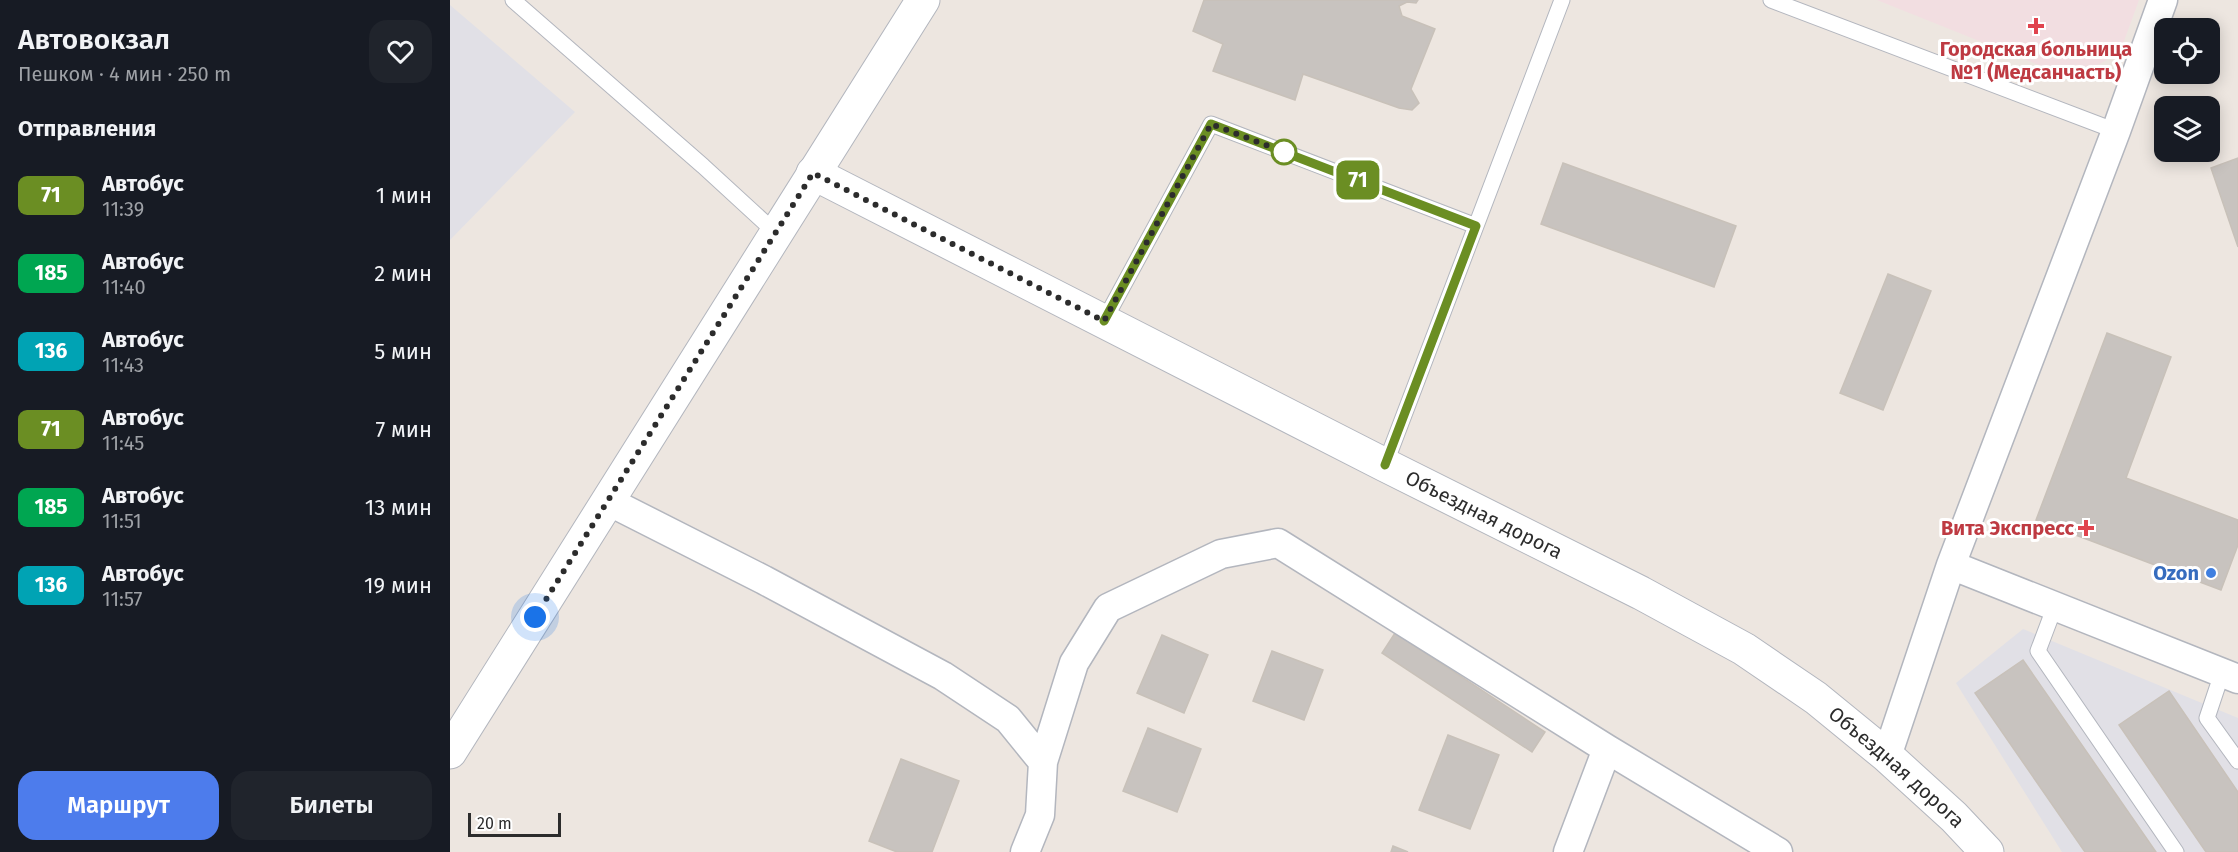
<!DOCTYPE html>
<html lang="ru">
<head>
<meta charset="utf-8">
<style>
  :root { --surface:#171b24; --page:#20242c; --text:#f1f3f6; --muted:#9ea1a6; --accent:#4d7cec }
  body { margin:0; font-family:"Fira Sans",sans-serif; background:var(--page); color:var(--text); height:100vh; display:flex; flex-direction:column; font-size:22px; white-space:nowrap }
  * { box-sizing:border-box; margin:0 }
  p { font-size:20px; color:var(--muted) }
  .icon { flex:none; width:33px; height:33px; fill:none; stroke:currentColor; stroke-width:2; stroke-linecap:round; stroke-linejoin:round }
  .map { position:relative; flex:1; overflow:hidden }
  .details { display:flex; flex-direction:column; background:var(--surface); width:450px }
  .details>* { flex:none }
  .badge { padding:0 12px; border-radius:9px; font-size:21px; line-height:39px }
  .tools { position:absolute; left:1704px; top:18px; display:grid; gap:12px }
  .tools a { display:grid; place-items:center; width:66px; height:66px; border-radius:12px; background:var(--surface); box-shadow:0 3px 15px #0003; font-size:30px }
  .scale { position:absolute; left:18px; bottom:15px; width:93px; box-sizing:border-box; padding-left:6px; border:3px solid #2c2c2c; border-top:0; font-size:16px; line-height:21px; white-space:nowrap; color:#2c2c2c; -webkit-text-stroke:4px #fff; paint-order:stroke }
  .you { position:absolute; width:30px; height:30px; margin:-15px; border:4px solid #fff; border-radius:50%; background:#1a73e8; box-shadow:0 0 0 9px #1a73e833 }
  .map>.badge { position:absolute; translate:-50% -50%; box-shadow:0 0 0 3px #fff }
  h2 { padding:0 18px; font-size:22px; line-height:54px }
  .round { display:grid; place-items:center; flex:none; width:63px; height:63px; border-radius:18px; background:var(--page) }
  .summary { display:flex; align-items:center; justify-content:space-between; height:102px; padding:0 18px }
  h1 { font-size:28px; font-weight:600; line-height:45px }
  .action { display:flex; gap:12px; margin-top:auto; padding:12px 18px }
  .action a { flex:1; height:69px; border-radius:18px; background:var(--accent); color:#fff; font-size:24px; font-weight:600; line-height:69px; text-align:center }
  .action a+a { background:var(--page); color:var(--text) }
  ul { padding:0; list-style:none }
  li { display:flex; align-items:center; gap:18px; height:78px; padding:0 18px }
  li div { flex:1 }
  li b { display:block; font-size:22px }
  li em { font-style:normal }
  li .badge { min-width:66px; font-weight:700; text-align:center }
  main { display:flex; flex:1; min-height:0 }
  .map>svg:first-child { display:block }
</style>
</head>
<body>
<main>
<section class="details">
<div class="summary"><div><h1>Автовокзал</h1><p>Пешком · 4 мин · 250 m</p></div><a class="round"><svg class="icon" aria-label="heart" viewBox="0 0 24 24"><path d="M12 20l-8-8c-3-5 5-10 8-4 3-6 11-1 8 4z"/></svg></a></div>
<h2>Отправления</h2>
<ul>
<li><span class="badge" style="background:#6b8e23;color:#fff">71</span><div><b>Автобус</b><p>11:39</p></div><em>1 мин</em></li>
<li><span class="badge" style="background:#00a651;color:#fff">185</span><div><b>Автобус</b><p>11:40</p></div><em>2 мин</em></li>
<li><span class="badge" style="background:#00a3b4;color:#fff">136</span><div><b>Автобус</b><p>11:43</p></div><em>5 мин</em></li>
<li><span class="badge" style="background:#6b8e23;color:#fff">71</span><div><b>Автобус</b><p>11:45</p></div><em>7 мин</em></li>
<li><span class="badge" style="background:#00a651;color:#fff">185</span><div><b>Автобус</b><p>11:51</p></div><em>13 мин</em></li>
<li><span class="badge" style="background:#00a3b4;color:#fff">136</span><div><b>Автобус</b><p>11:57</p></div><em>19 мин</em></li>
</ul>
<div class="action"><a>Маршрут</a><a>Билеты</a></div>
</section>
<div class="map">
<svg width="1788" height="852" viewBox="0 0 1788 852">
  <rect width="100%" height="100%" fill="#ede6e0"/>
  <path fill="#e1e0e6" d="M 0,5 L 125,112 L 0,240 Z
    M 1573,629 L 1788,718 L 1788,852 L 1612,852 L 1506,683 Z"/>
  <path fill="#f2dee1" d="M 1427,0 L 1689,0 L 1670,52 L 1624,79 Z"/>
  <path fill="#c8c3bf" stroke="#c8c1b9" stroke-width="1.5" d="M 754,0 L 968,0 L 966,3 L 957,2 L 949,6 L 952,16 L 985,29 L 961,89 L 969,103 L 962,110 L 949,108 L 853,74 L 845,100 L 763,71 L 773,44 L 743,31 Z
    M 1788,158 L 1788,247 L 1761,168 Z
    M 1113,163 L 1286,226 L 1264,287 L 1091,224 Z
    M 1438,274 L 1481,291 L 1433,410 L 1390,393 Z
    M 1657,333 L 1721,357 L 1676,478 L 1788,520 L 1788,545 L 1771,590 L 1586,520 Z
    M 945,633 L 1095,732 L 1082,752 L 932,653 Z
    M 712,635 L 758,655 L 734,713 L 687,693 Z
    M 822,651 L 873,670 L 854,720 L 803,701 Z
    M 1573,660 L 1706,852 L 1635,852 L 1525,693 Z
    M 1719,691 L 1788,792 L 1788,852 L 1756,852 L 1669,725 Z
    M 698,728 L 751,749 L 727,812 L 673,791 Z
    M 998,735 L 1049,755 L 1020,829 L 969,810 Z
    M 451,759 L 509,781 L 482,852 L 447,852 L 419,841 Z
    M 943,846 L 958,852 L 941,852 Z"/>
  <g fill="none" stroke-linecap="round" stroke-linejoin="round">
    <g stroke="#b3b6be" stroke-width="17">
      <path id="lane" d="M 63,0 L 253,166 L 326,233
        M 1321,0 L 1666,131
        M 654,321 L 761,124 L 1026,226
        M 935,465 L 1112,0
        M 1605,606 L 1588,651 L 1726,852
        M 1777,671 L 1772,673 L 1757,718 L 1788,761"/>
    </g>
    <g stroke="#b3b6be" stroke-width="31">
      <path id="street" d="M 158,501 L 314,580 L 493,676 L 558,719 L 593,762 L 590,815 L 575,852
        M 1501,565 L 1788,679
        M 1437,756 L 1501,565 L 1666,131 L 1713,0
        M 593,762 L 624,663 L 658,608 L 771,554 L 828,543 L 1157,749 L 1328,852
        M 1118,852 L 1157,749"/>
    </g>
    <g stroke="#b3b6be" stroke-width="35">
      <g id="secondary">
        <path id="s1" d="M 363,173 L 935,465 L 1191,593 L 1294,649 L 1366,698 L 1437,756 L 1504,817 L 1537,852"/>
        <path d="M 0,752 L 473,0"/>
      </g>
    </g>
    <use href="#lane" stroke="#fff" stroke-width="15"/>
    <use href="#street" stroke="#fff" stroke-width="28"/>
    <use href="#secondary" stroke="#fff" stroke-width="33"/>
  </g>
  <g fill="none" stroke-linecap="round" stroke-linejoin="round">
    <g stroke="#fff" stroke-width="14">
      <path id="line" d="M 654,321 L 761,124 L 1026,226 L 935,465"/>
    </g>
    <use href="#line" stroke="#6b8e23" stroke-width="9"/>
    <path stroke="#2c2c2c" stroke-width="6" stroke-dasharray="0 10.8" d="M 85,617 L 363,173 L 654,321 L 761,124 L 834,152"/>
  </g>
  <g fill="#e0444e" stroke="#fff" stroke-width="2">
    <path d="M1583 17h6v6h6v6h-6v6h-6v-6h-6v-6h6z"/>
    <path d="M1633 519h6v6h6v6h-6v6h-6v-6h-6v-6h6z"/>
  </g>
  <circle fill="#fff" stroke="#6b8e23" stroke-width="3" cx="834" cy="152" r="12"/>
  <circle fill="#3f7fe0" stroke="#fff" stroke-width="2" cx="1761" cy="573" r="6"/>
  <g text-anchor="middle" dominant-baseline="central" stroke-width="6" stroke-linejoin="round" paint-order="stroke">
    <g font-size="20" font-weight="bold" fill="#be3a42" stroke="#fff">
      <text x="1586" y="49">Городская больница<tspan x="1586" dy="23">№1 (Медсанчасть)</tspan></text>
      <text x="1624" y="528" text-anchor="end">Вита Экспресс</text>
    </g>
    <g font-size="20" fill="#2c2c2c" stroke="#fff">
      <text stroke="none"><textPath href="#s1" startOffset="753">Объездная дорога</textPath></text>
      <text stroke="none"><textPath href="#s1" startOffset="1239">Объездная дорога</textPath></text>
    </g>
    <g font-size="20" font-weight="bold" fill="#366cbe" stroke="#fff" text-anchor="end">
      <text x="1749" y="573">Ozon</text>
    </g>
  </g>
</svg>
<div class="tools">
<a><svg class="icon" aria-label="locate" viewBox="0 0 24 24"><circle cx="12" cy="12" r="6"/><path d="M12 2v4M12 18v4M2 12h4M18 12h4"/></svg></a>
<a><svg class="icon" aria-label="layers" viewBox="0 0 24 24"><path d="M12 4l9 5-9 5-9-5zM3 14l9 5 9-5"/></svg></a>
</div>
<div class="scale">20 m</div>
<div class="you" style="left:85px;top:617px"></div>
<b class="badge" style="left:908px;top:180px;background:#6b8e23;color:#fff">71</b>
</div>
</main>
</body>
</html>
